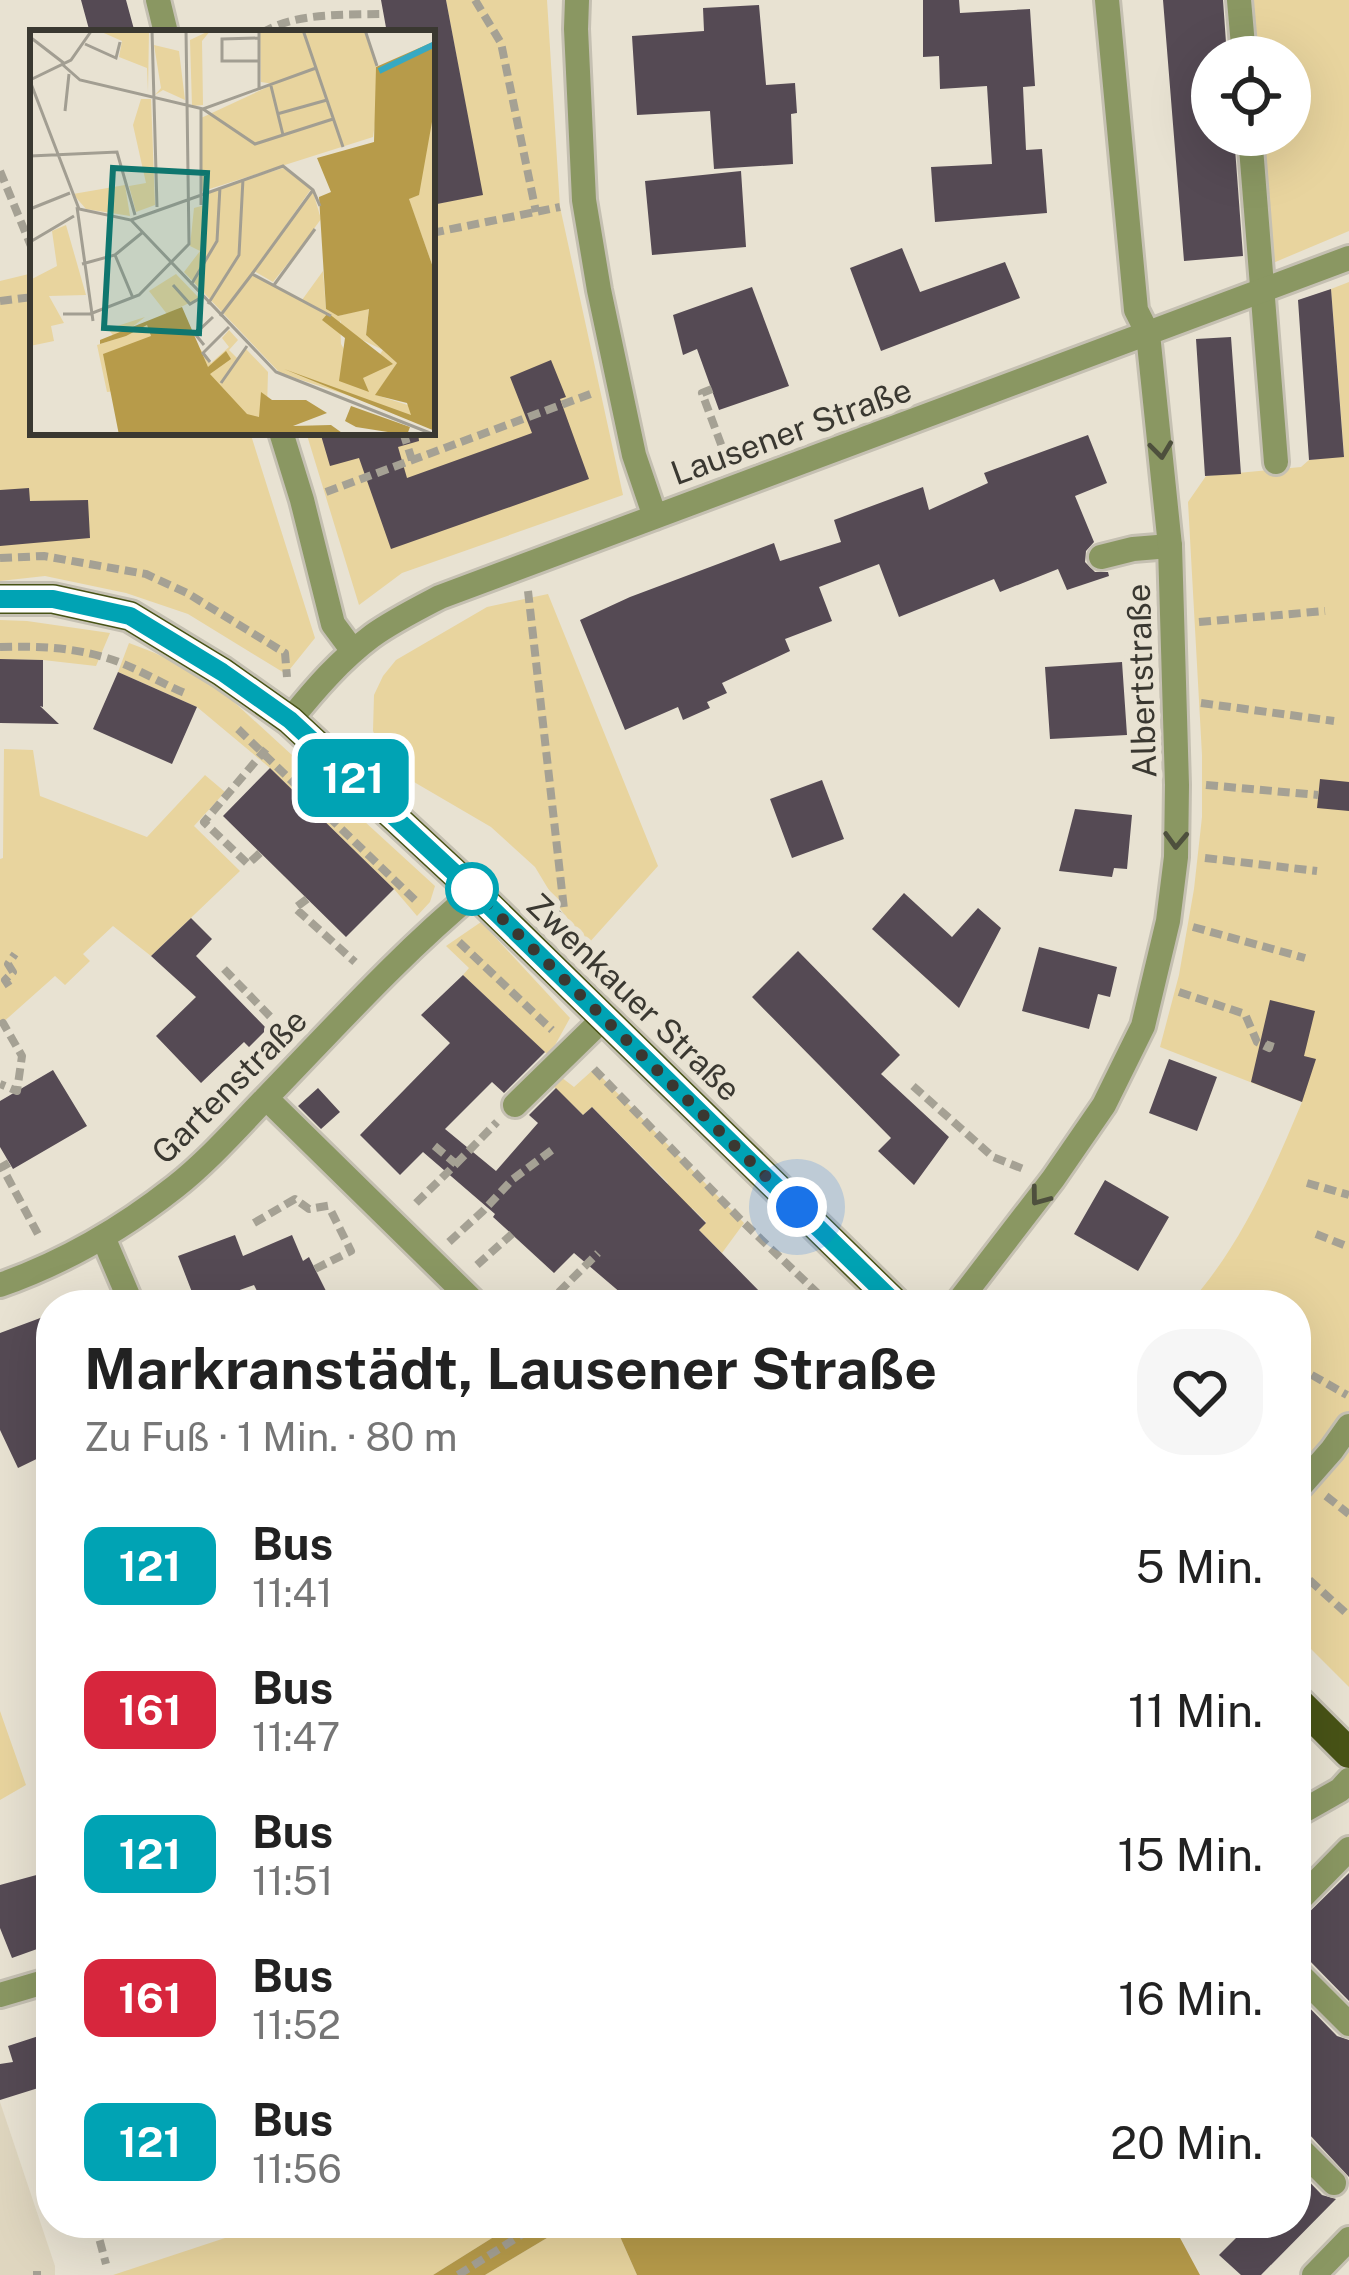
<!DOCTYPE html>
<html lang="de">
<head>
<meta charset="utf-8">
<style>
  :root { --surface:#fff; --page:#f6f6f6; --text:#222; --muted:#767676 }
  body { margin:0; font-family:"Public Sans",sans-serif; background:var(--page); color:var(--text); height:100vh; display:flex; flex-direction:column; font-size:45px; white-space:nowrap }
  * { box-sizing:border-box; margin:0 }
  p { font-size:39px; color:var(--muted) }
  .icon { flex:none; width:66px; height:66px; fill:none; stroke:currentColor; stroke-width:2; stroke-linecap:round; stroke-linejoin:round }
  .map { position:relative; flex:1; overflow:hidden }
  .panel { position:absolute; left:36px; top:1290px; width:1275px; height:948px; display:flex; flex-direction:column; background:var(--surface); border-radius:48px; box-shadow:0 12px 48px #0002 }
  .panel>* { flex:none }
  .badge { padding:0 24px; border-radius:18px; font-size:42px; line-height:78px }
  .fabs { position:absolute; left:1191px; top:36px; display:grid; gap:24px }
  .fabs a { display:grid; place-items:center; width:120px; height:120px; border-radius:50%; background:var(--surface); box-shadow:0 12px 48px #0002; font-size:60px }
  .you { position:absolute; width:60px; height:60px; margin:-30px; border:9px solid #fff; border-radius:50%; background:#1a73e8; box-shadow:0 0 0 18px #1a73e833 }
  .map>.badge { position:absolute; translate:-50% -50%; box-shadow:0 0 0 6px #fff }
  .round { display:grid; place-items:center; flex:none; width:126px; height:126px; border-radius:48px; background:var(--page) }
  .overview { display:flex; align-items:center; justify-content:space-between; height:204px; padding:0 48px }
  h1 { font-size:57px; font-weight:700; line-height:90px }
  ul { padding:0; list-style:none }
  li { display:flex; align-items:center; gap:36px; height:144px; padding:0 48px }
  li div { flex:1 }
  li b { display:block; font-size:45px }
  li em { font-style:normal }
  li .badge { min-width:132px; font-weight:700; text-align:center }
  .map>svg:first-child { display:block }
</style>
</head>
<body>
<div class="map">
<svg width="1349" height="2275" viewBox="0 0 1349 2275">
  <rect width="100%" height="100%" fill="#e8e2d2"/>
  <path fill="#dfd6bf" d="M 0,2102 L 55,2266 L 55,2275 L 0,2275 Z"/>
  <path fill="#e8d49e" d="M 446,0 L 547,0 L 560,207 L 623,495 L 402,573 L 359,605 L 306,432 L 432,432 L 432,205 L 482,194 Z
    M 1239,0 L 1349,0 L 1349,231 L 1261,268 L 1250,135 L 1290,135 L 1290,57 L 1244,57 Z
    M 33,273 L 33,432 L 250,432 L 315,638 L 286,674 L 188,614 L 126,593 L 45,576 L 0,581 L 0,281 Z
    M 1349,282 L 1349,1687 L 1296,1634 L 1296,1305 L 1188,1305 C 1240,1247 1272,1174 1302,1102 L 1160,1047 L 1179,975 L 1194,889 L 1202,817 L 1202,755 L 1188,502 L 1206,476 L 1301,467 L 1309,460 L 1344,455 L 1331,289 Z
    M 548,594 L 658,866 L 588,944 L 561,910 L 535,867 L 491,827 L 402,775 L 388,763 L 373,731 L 374,695 L 383,676 L 396,660 L 487,607 Z
    M 0,620 L 27,621 L 110,633 L 96,666 L 43,660 L 0,659 Z
    M 129,643 C 163,655 192,670 222,691 L 435,886 L 430,902 L 417,916 L 394,889 L 270,768 L 197,707 L 118,672 Z
    M 4,749 L 33,750 L 40,796 L 147,837 L 205,775 L 225,792 L 194,826 L 240,871 L 151,956 L 113,926 L 83,954 L 90,961 L 65,985 L 55,976 L 0,1025 L 0,859 L 3,858 Z
    M 481,922 L 570,1018 L 549,1056 L 463,975 L 469,968 L 446,946 Z
    M 594,1069 L 744,1223 L 722,1253 L 699,1230 L 706,1222 L 692,1208 L 684,1216 L 660,1192 L 668,1183 L 592,1107 L 583,1115 L 550,1083 L 557,1074 L 574,1087 Z
    M 0,1711 L 26,1785 L 0,1800 Z
    M 270,2223 L 311,2223 L 312,2226 L 322,2223 L 516,2223 L 433,2275 L 113,2275 Z
    M 572,2223 L 614,2223 L 637,2275 L 485,2275 Z"/>
  <path fill="#b79b4a" d="M 516,2223 L 572,2223 L 485,2275 L 433,2275 Z
    M 614,2223 L 1172,2223 L 1200,2275 L 637,2275 Z"/>
  <path fill="#554a54" d="M 81,0 L 126,0 L 135,33 L 90,33 Z
    M 381,0 L 446,0 L 483,195 L 432,205 L 432,33 L 387,33 Z
    M 923,0 L 959,0 L 960,13 L 1030,9 L 1035,86 L 1023,87 L 1026,150 L 1042,149 L 1047,213 L 935,222 L 931,167 L 992,164 L 987,86 L 940,89 L 939,56 L 923,57 Z
    M 1163,0 L 1223,0 L 1227,57 L 1212,57 L 1212,135 L 1234,135 L 1243,256 L 1184,261 Z
    M 759,5 L 766,85 L 795,83 L 797,113 L 791,114 L 793,164 L 714,169 L 710,111 L 637,115 L 632,36 L 704,31 L 703,8 Z
    M 741,171 L 746,247 L 652,255 L 645,181 Z
    M 902,248 L 920,292 L 1005,262 L 1020,298 L 881,351 L 850,268 Z
    M 752,287 L 789,386 L 719,410 L 697,349 L 683,355 L 673,315 Z
    M 1331,289 L 1344,457 L 1309,460 L 1298,300 Z
    M 1231,337 L 1241,474 L 1205,476 L 1196,339 Z
    M 551,360 L 566,397 L 560,399 L 589,479 L 391,549 L 359,458 L 330,466 L 320,432 L 418,432 L 419,441 L 398,447 L 407,478 L 532,433 L 510,377 Z
    M 1088,435 L 1107,483 L 1075,496 L 1094,542 L 1086,551 L 1085,562 L 1095,572 L 1108,572 L 1109,576 L 1067,590 L 1058,569 L 1000,592 L 994,579 L 899,617 L 879,564 L 819,587 L 832,621 L 785,639 L 790,651 L 722,683 L 727,693 L 707,702 L 710,708 L 683,720 L 678,707 L 625,730 L 580,620 L 630,597 L 774,543 L 780,561 L 841,542 L 834,520 L 923,487 L 929,510 L 988,483 L 984,473 Z
    M 29,488 L 30,501 L 88,500 L 90,538 L 0,546 L 0,490 Z
    M 0,659 L 43,660 L 43,707 L 40,706 L 59,724 L 0,723 Z
    M 1122,662 L 1127,735 L 1050,739 L 1045,667 Z
    M 118,672 L 197,707 L 172,764 L 93,729 Z
    M 270,768 L 394,889 L 346,937 L 223,816 Z
    M 1320,779 L 1349,782 L 1349,811 L 1317,808 Z
    M 822,780 L 844,839 L 792,858 L 770,799 Z
    M 1075,809 L 1132,815 L 1127,869 L 1114,868 L 1112,877 L 1059,871 Z
    M 904,893 L 952,937 L 978,908 L 1001,928 L 959,1008 L 872,929 Z
    M 191,918 L 212,939 L 196,956 L 267,1029 L 249,1047 L 244,1042 L 201,1083 L 156,1036 L 196,997 L 151,956 Z
    M 1039,947 L 1117,967 L 1110,997 L 1098,994 L 1089,1029 L 1022,1011 Z
    M 798,951 L 900,1055 L 881,1074 L 949,1137 L 914,1185 L 878,1151 L 891,1138 L 752,997 Z
    M 463,975 L 545,1052 L 504,1093 L 492,1082 L 445,1129 L 496,1171 L 538,1123 L 529,1115 L 556,1088 L 583,1115 L 592,1107 L 706,1223 L 699,1230 L 773,1305 L 635,1305 L 574,1253 L 554,1273 L 493,1217 L 495,1214 L 423,1152 L 400,1175 L 360,1135 L 450,1043 L 421,1015 Z
    M 1270,1000 L 1315,1011 L 1304,1056 L 1316,1059 L 1302,1102 L 1251,1082 Z
    M 1169,1059 L 1217,1077 L 1197,1131 L 1149,1113 Z
    M 53,1070 L 87,1126 L 13,1169 L 0,1147 L 0,1101 Z
    M 318,1088 L 340,1112 L 321,1129 L 298,1106 Z
    M 1105,1180 L 1169,1217 L 1138,1271 L 1074,1234 Z
    M 235,1235 L 243,1256 L 292,1235 L 303,1261 L 309,1257 L 333,1305 L 264,1305 L 254,1285 L 197,1305 L 178,1256 Z
    M 51,1314 L 51,1452 L 18,1468 L 0,1430 L 0,1333 Z
    M 51,1871 L 51,1944 L 12,1958 L 0,1928 L 0,1885 Z
    M 1349,1873 L 1349,2001 L 1308,1959 L 1296,1955 L 1296,1925 Z
    M 1296,1994 L 1337,2036 L 1349,2040 L 1349,2177 L 1308,2133 L 1296,2129 Z
    M 51,2032 L 51,2084 L 0,2100 L 0,2064 L 13,2062 L 8,2046 Z
    M 1296,2168 L 1322,2195 L 1336,2199 L 1261,2275 L 1241,2275 L 1219,2255 L 1251,2223 L 1296,2223 Z"/>
  <g fill="none" stroke-linecap="round" stroke-linejoin="round">
    <g stroke="#c5c0b2" stroke-width="30">
      <path id="lane" d="M 1239,0 L 1244,57
        M 1250,135 L 1276,462
        M 1101,557 L 1133,549 L 1170,546
        M 515,1105 L 604,1018
        M 1296,1491 L 1332,1450 L 1349,1426
        M 1296,1815 L 1340,1790 L 1349,1780
        M 1296,1903 L 1349,1849
        M 1296,1971 L 1349,2024
        M 1296,2145 L 1334,2183
        M 1314,2275 L 1349,2239"/>
    </g>
    <g stroke="#c5c0b2" stroke-width="30">
      <path id="street" d="M 158,0 L 166,33
        M 577,0 L 576,29 L 584,200 L 599,290 L 634,455 L 655,517
        M 281,432 L 302,500 L 333,624 L 353,651
        M 290,720 C 315,689 340,660 372,636 C 393,621 417,609 440,597 L 1349,258
        M 266,1098 L 477,1305
        M 103,1237 L 132,1305
        M 0,1285 C 63,1263 123,1228 175,1187 C 208,1161 237,1128 266,1098 C 334,1028 400,954 475,892
        M 956,1305 L 1053,1179 L 1104,1105 L 1143,1026 L 1168,921 L 1176,857 L 1177,785 L 1170,546 L 1148,334 L 1136,310 L 1107,0
        M 0,1995 L 51,1980"/>
    </g>
    <g stroke="#c5c0b2" stroke-width="36">
      <path id="primary" d="M 0,599 L 53,599 L 130,616 L 222,672 L 290,720 L 475,892 L 897,1305
        M 1296,1700 L 1349,1753"/>
    </g>
    <path stroke="#a5a194" stroke-width="8" stroke-dasharray="12 6" stroke-linecap="butt" d="M 475,0 L 501,43 L 536,212
      M 262,33 C 296,12 345,15 384,14
      M 0,171 L 33,251
      M 432,233 L 560,207
      M 0,301 L 33,297
      M 712,389 L 702,393 L 728,463
      M 403,432 L 412,460
      M 326,492 L 593,393
      M 0,558 L 44,556 L 146,574 L 187,593 L 285,653 L 287,677
      M 528,591 L 564,909 L 552,923
      M 1199,622 L 1325,611
      M 0,647 C 37,646 71,647 107,658 C 134,666 160,683 187,694
      M 1201,703 L 1334,721
      M 238,729 L 417,902
      M 1206,785 L 1318,795
      M 260,853 L 248,864 L 204,822 L 266,749
      M 1205,858 L 1317,871
      M 307,899 L 295,908 L 355,962
      M 1193,927 L 1305,958
      M 459,942 L 552,1030
      M 224,969 L 290,1037
      M 9,986 L 5,980 L 13,972 L 8,964 L 15,954
      M 1179,992 L 1245,1014 L 1257,1042 L 1269,1048 L 1272,1038
      M 0,1025 L 3,1023 L 22,1056 L 17,1091 L 0,1084
      M 594,1069 L 744,1223 L 830,1305
      M 913,1086 L 993,1157 L 1026,1170
      M 9,1163 L 2,1167 L 40,1238
      M 456,1164 L 497,1122
      M 1307,1183 L 1349,1195
      M 416,1203 L 456,1164 L 431,1143
      M 254,1223 L 295,1199 L 309,1209 L 332,1205
      M 1316,1234 L 1349,1247
      M 449,1242 L 483,1211 L 513,1179 L 552,1150
      M 477,1265 L 512,1234
      M 315,1269 L 351,1251 L 329,1207
      M 188,1305 L 195,1301
      M 546,1305 L 598,1253
      M 1296,1366 L 1347,1395
      M 1326,1496 L 1349,1514
      M 1296,1568 L 1346,1613
      M 95,2223 L 106,2264
      M 268,2223 L 269,2224
      M 37,2271 L 37,2275
      M 458,2275 L 540,2223"/>
    <use href="#lane" stroke="#8a9762" stroke-width="24"/>
    <use href="#street" stroke="#8a9762" stroke-width="24"/>
    <use href="#primary" stroke="#485316" stroke-width="30"/>
  </g>
  <defs><path id="oneway-chevron" d="M-2-3.5L2.5 0L-2 3.5" fill="none" stroke-width="1.6" stroke-linecap="round" stroke-linejoin="round" transform="scale(3)"/></defs>
  <g stroke="#4e503d">
    <use href="#oneway-chevron" transform="translate(1161 450) rotate(83)"/>
    <use href="#oneway-chevron" transform="translate(1176 840) rotate(92)"/>
    <use href="#oneway-chevron" transform="translate(1039 1197) rotate(127)"/>
  </g>
  <g fill="none" stroke-linecap="round" stroke-linejoin="round">
    <g stroke="#fff" stroke-width="27">
      <path id="line" d="M 0,599 L 53,599 L 130,616 L 222,672 L 290,720 L 475,892 L 897,1305"/>
    </g>
    <use href="#line" stroke="#00a3b4" stroke-width="18"/>
    <path stroke="#3a3831" stroke-width="12" stroke-dasharray="0 21.6" d="M 472,889 L 797,1207"/>
  </g>
  <circle fill="#fff" stroke="#00a3b4" stroke-width="6" cx="472" cy="889" r="24"/>
  <g text-anchor="middle" dominant-baseline="central" stroke-width="12" stroke-linejoin="round" paint-order="stroke">
    <g font-size="33" fill="#3a3831" stroke="#e8e2d2">
      <text transform="translate(791 431) rotate(-20)">Lausener Straße</text>
      <text transform="translate(1141 681) rotate(-92)">Albertstraße</text>
      <text transform="translate(634 997) rotate(44)">Zwenkauer Straße</text>
      <text transform="translate(229 1086) rotate(-45)">Gartenstraße</text>
    </g>
  </g>
  <g transform="translate(30 30)">
    <rect width="405" height="405" fill="#e8e2d2"/>
    <path d="M 67,0 L 119,0 L 118,62 L 117,38 L 89,27 L 92,11 ZM 181,0 L 172,11 L 173,75 L 162,76 L 160,10 ZM 230,0 L 334,0 L 351,51 L 343,107 L 170,162 L 171,88 L 244,54 L 231,52 ZM 124,15 L 149,21 L 155,70 L 133,60 L 125,65 L 131,58 ZM 111,69 L 121,69 L 125,175 L 106,182 L 99,156 L 116,153 L 103,95 ZM 405,75 L 405,243 L 379,170 ZM 253,138 L 281,159 L 222,244 L 272,270 L 293,241 L 296,279 L 308,286 L 339,278 L 336,305 L 367,333 L 346,365 L 384,377 L 381,386 L 250,343 L 154,242 L 170,221 L 160,216 L 164,178 L 175,175 L 175,163 ZM 310,290 L 314,301 L 353,320 L 332,349 L 338,360 L 311,314 ZM 95,155 L 100,186 L 56,179 L 43,164 ZM 283,162 L 291,189 L 270,218 L 243,252 L 224,241 ZM 36,195 L 56,265 L 19,266 L 34,293 L 21,296 L 24,311 L 0,316 L 0,250 L 27,236 L 22,201 ZM 146,244 L 169,268 L 137,284 L 119,261 ZM 115,287 L 92,305 L 117,295 L 122,307 L 74,324 L 86,361 L 77,362 L 67,315 L 86,309 L 78,299 ZM 199,300 L 208,310 L 199,320 L 207,328 L 216,319 L 238,342 L 237,378 L 224,396 L 174,341 L 160,306 L 181,333 L 199,317 L 192,308 Z" fill="#e8d49e" fill-rule="evenodd"/>
    <path d="M 405,11 L 405,75 L 389,165 L 379,169 L 405,243 L 405,401 L 254,339 L 381,385 L 377,373 L 345,365 L 367,333 L 336,305 L 339,279 L 308,286 L 296,279 L 289,167 L 301,162 L 287,128 L 344,112 L 346,37 ZM 152,277 L 178,337 L 196,321 L 201,329 L 180,344 L 217,384 L 229,387 L 231,362 L 242,370 L 276,370 L 297,383 L 263,396 L 301,395 L 315,405 L 89,405 L 73,324 L 121,306 L 117,295 L 96,306 L 70,314 L 70,310 ZM 298,283 L 363,334 L 333,348 L 339,362 L 309,351 L 315,308 L 292,290 ZM 321,376 L 380,397 L 377,405 L 326,397 L 315,391 Z" fill="#b79b4a"/>
    <path fill="none" stroke="#37a9c2" stroke-width="6" d="M 349,41 L 405,14"/>
    <path fill="none" stroke="#a29e92" stroke-width="3" d="M 122,0 L 127,177M 229,0 L 229,60M 273,0 L 313,117M 335,0 L 347,36M 0,7 L 35,34M 55,14 L 86,28 L 90,12M 229,31 L 192,31 L 192,9 L 229,8M 33,35 L 50,50 L 173,79 L 286,38M 0,50 L 41,30 L 62,0M 0,51 L 49,179 L 101,190 L 246,342 L 405,405M 241,56 L 253,105M 173,79 L 225,114 L 303,89M 35,81 L 39,44M 247,84 L 297,70M 0,126 L 87,122 L 105,185M 171,175 L 171,78M 47,177 L 63,291M 0,179 L 40,163M 101,190 L 253,136 L 283,160 L 290,176M 0,212 L 44,186M 85,225 L 103,268M 52,234 L 85,225 L 113,202M 222,244 L 283,160M 143,255 L 160,274 L 172,267M 161,255 L 187,211 L 190,157M 244,255 L 285,199M 178,274 L 209,225 L 213,149M 33,284 L 60,284 L 109,265 L 159,214 L 156,0M 190,286 L 222,244 L 301,286M 174,315 L 165,304 L 183,287M 180,332 L 173,323 L 199,297M 191,353 L 217,316"/>
    <path fill="#0f766e" fill-opacity="0.15" stroke="#0f766e" stroke-width="6" d="M 83,138 L 177,143 L 169,303 L 74,298 Z"/>
    <rect width="405" height="405" fill="none" stroke="#3a3831" stroke-width="6"/>
  </g>
</svg>
<div class="fabs">
<a><svg class="icon" aria-label="locate" viewBox="0 0 24 24"><circle cx="12" cy="12" r="6"/><path d="M12 2v4M12 18v4M2 12h4M18 12h4"/></svg></a>
</div>
<div class="you" style="left:797px;top:1207px"></div>
<b class="badge" style="left:353px;top:778px;background:#00a3b4;color:#fff">121</b>
<section class="panel">
<div class="overview"><div><h1>Markranstädt, Lausener Straße</h1><p>Zu Fuß · 1 Min. · 80 m</p></div><a class="round"><svg class="icon" aria-label="heart" viewBox="0 0 24 24"><path d="M12 20l-8-8c-3-5 5-10 8-4 3-6 11-1 8 4z"/></svg></a></div>
<ul>
<li><span class="badge" style="background:#00a3b4;color:#fff">121</span><div><b>Bus</b><p>11:41</p></div><em>5 Min.</em></li>
<li><span class="badge" style="background:#d7263d;color:#fff">161</span><div><b>Bus</b><p>11:47</p></div><em>11 Min.</em></li>
<li><span class="badge" style="background:#00a3b4;color:#fff">121</span><div><b>Bus</b><p>11:51</p></div><em>15 Min.</em></li>
<li><span class="badge" style="background:#d7263d;color:#fff">161</span><div><b>Bus</b><p>11:52</p></div><em>16 Min.</em></li>
<li><span class="badge" style="background:#00a3b4;color:#fff">121</span><div><b>Bus</b><p>11:56</p></div><em>20 Min.</em></li>
</ul>
</section>
</div>
</body>
</html>
